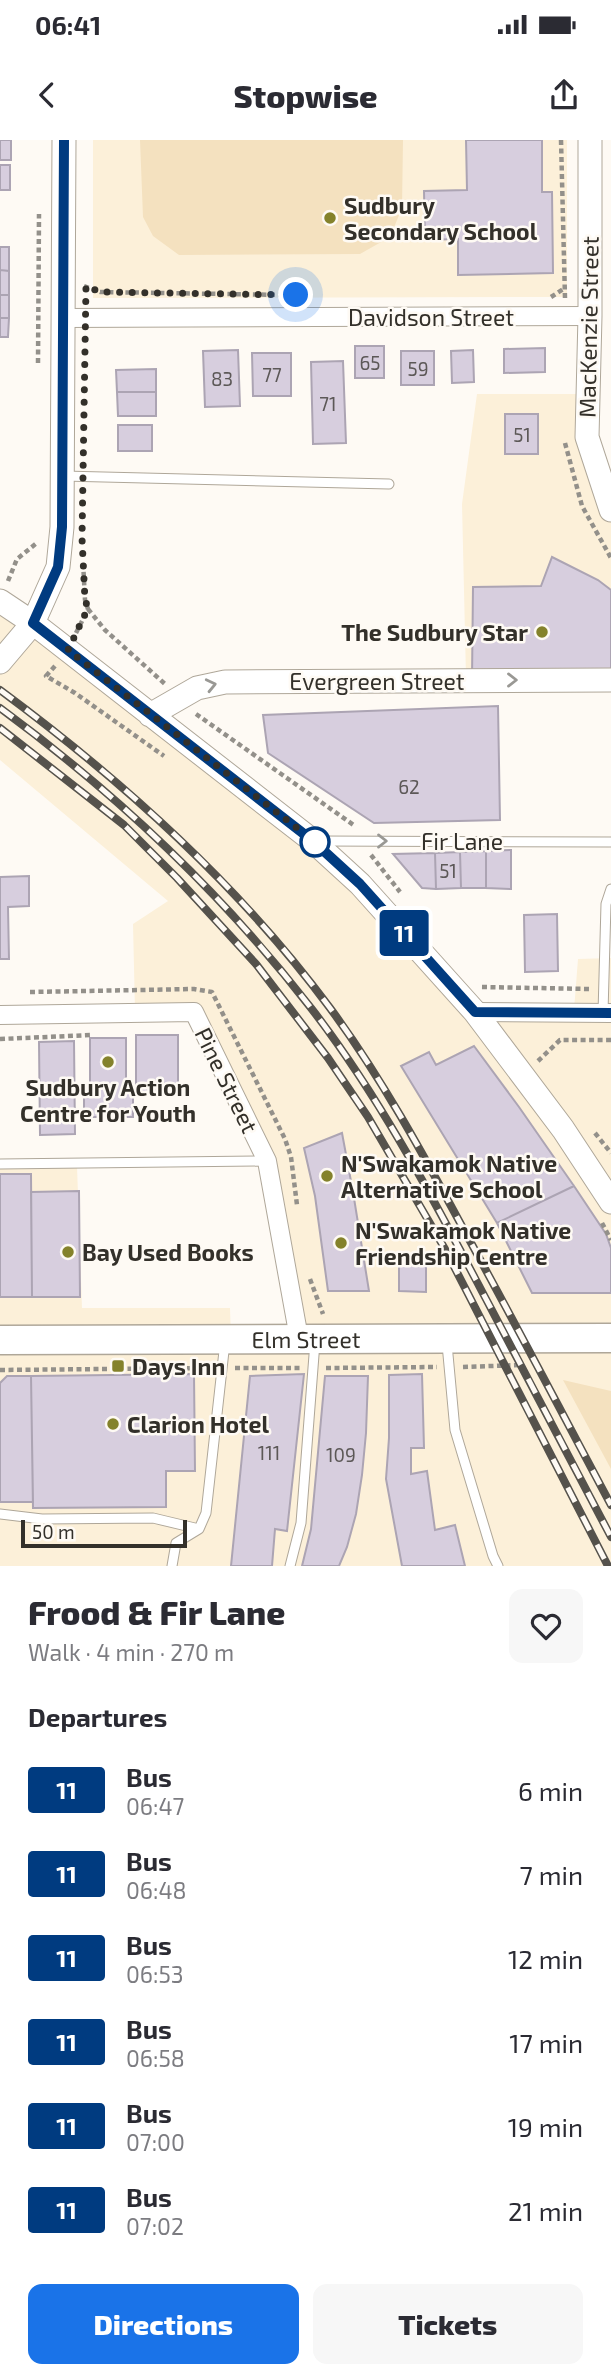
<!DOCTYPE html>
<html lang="en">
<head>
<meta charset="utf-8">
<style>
  :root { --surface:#fff; --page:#f7f7f7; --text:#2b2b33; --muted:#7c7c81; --accent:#1a73e8 }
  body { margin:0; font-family:"Exo 2",sans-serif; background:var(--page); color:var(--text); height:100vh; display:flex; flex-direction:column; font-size:26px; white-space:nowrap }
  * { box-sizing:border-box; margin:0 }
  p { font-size:23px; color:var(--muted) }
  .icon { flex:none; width:38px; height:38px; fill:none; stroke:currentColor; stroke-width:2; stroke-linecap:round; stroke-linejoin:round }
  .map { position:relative; height:1426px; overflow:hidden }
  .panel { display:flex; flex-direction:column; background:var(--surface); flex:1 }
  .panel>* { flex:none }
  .badge { padding:0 14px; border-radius:5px; font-size:24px; line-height:46px }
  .scale { position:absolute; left:21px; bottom:18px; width:166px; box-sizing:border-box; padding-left:7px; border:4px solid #33302a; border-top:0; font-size:19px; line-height:24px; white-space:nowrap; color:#33302a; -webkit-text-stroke:5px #fefaf4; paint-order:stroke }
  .you { position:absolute; width:35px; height:35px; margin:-18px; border:5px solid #fff; border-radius:50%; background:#1a73e8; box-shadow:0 0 0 10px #1a73e833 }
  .map>.badge { position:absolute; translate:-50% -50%; box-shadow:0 0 0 4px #fff }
  h2 { padding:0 28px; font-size:26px; line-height:63px }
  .round { display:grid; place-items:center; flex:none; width:74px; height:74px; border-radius:14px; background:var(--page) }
  .headline { display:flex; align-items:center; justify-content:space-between; height:119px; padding:0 28px }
  h1 { font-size:33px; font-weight:800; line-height:52px }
  .primary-button { display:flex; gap:14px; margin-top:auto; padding:14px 28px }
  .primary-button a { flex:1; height:80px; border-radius:14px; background:var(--accent); color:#fff; font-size:28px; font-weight:800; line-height:80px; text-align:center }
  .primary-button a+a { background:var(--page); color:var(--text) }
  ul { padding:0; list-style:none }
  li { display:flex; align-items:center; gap:21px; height:84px; padding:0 28px }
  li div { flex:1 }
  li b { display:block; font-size:26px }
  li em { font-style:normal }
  li .badge { min-width:77px; font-weight:700; text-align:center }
  .status { display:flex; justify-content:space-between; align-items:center; height:49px; padding:0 35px; background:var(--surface); direction:ltr }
  .status svg { height:19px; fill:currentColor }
  header { display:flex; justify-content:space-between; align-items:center; height:91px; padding:0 28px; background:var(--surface); font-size:32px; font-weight:800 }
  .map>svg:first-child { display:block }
</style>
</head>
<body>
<div class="status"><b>06:41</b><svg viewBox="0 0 49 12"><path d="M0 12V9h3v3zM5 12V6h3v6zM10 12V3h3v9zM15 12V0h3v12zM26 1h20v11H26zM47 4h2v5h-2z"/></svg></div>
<header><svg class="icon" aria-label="back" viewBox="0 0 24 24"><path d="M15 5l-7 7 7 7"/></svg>Stopwise<svg class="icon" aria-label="share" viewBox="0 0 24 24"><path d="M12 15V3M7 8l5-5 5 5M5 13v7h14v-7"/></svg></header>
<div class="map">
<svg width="611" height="1426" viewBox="0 0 611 1426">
  <rect width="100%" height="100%" fill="#fefaf4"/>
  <path fill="#fcf0d9" d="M 93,0 L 567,0 L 567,157 L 93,158 Z
    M 477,254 L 585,254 L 584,297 L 611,381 L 611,537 L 466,537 L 462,364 Z
    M 0,465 L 309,704 L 470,876 L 611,876 L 611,1426 L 0,1426 L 0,1027 L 77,1026 L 82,1168 L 230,1168 L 231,1200 L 303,1195 L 269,1017 L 195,870 L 135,871 L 133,784 L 168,761 L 0,620 Z
    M 611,818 L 611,871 L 574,870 L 578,819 Z"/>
  <path fill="#f4e1bf" d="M 140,0 L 403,0 L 402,68 L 390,97 L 360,114 L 179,115 L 153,96 L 143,77 Z
    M 563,1240 L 611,1251 L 611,1329 Z"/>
  <path fill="#d7cede" stroke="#aca4b3" stroke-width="2" d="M 0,0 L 11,0 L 11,20 L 0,20 Z
    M 466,0 L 542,0 L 542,52 L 552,52 L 553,133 L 458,135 L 458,99 L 425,100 L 424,51 L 467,50 Z
    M 0,25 L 10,25 L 10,50 L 0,50 Z
    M 0,107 L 9,107 L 9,131 L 0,130 Z
    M 0,130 L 9,131 L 9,155 L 0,155 Z
    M 0,155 L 9,155 L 9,178 L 0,178 Z
    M 0,178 L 9,178 L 8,197 L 0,197 Z
    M 355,206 L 384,206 L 384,238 L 355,238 Z
    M 545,208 L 545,232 L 504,233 L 504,209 Z
    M 238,210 L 240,266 L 205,267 L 203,211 Z
    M 473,210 L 474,242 L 452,243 L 451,211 Z
    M 401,211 L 434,211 L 434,245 L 401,245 Z
    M 252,213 L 291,213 L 291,256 L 253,256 Z
    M 343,221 L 346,303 L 313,304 L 311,222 Z
    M 156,229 L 156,252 L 117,252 L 116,230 Z
    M 117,252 L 156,252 L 156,276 L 118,276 Z
    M 505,274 L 538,274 L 538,314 L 505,314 Z
    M 118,285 L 152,285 L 152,311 L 118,311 Z
    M 552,417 L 598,440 L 611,450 L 611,535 L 472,539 L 473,447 L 541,446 Z
    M 498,566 L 500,680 L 374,683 L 268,613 L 263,575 Z
    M 511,710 L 511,749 L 486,748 L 486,711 Z
    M 486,711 L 486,748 L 461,748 L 460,712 Z
    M 460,712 L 461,748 L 436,749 L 435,713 Z
    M 435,713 L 436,749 L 422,748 L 393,714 Z
    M 29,736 L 29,766 L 8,767 L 9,819 L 0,819 L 0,737 Z
    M 557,774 L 558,831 L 525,832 L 524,775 Z
    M 136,895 L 178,895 L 178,955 L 136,955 Z
    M 90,898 L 126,898 L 126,951 L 133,951 L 133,977 L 84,977 L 84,947 L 90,947 Z
    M 74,901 L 75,994 L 40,995 L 39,902 Z
    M 474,906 L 519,967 L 574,1046 L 497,1083 L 401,926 L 429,912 L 436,925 Z
    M 342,993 L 353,1052 L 369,1151 L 328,1151 L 315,1056 L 304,1008 Z
    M 0,1034 L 31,1034 L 32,1157 L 0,1157 Z
    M 574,1046 L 606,1094 L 611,1108 L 611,1153 L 532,1153 L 497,1083 Z
    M 79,1051 L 80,1157 L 32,1157 L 31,1052 Z
    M 399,1114 L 426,1115 L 426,1152 L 399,1151 Z
    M 194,1234 L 195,1331 L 166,1331 L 166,1367 L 33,1368 L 31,1236 Z
    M 304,1234 L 287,1391 L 275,1389 L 272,1426 L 231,1426 L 250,1236 Z
    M 422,1234 L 424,1308 L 411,1308 L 411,1334 L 427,1331 L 435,1390 L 455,1385 L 465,1426 L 402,1426 L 386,1339 L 389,1298 L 389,1235 Z
    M 7,1236 L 31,1236 L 33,1362 L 0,1362 L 0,1243 Z
    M 325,1236 L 368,1236 L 366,1293 L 362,1335 L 356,1374 L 347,1407 L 339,1426 L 302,1426 L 311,1389 Z"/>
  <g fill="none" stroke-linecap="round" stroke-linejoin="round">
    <g stroke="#afa799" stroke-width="11">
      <path id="service" d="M 63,336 L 389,344
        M 319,701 L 611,702
        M 603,873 L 606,764 L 611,749
        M 0,1024 L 267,1021
        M 447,1204 L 455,1290 L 493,1416 L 498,1426
        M 0,1374 L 42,1379 L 153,1378 L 199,1389
        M 172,1426 L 176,1403 L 199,1389 L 206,1373 L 225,1202
        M 290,1426 L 301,1383 L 315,1202"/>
    </g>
    <g stroke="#afa799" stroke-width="20">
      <path id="minor" d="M 63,178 L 590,176
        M 475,872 L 611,873
        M 0,875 L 194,872 L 267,1021 L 299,1198"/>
    </g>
    <g stroke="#afa799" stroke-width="25">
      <path id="tertiary" d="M 590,0 L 590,176 L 587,297 L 611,370
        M 0,461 L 33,483 L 313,701 L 360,744 L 475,872 L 563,989 L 611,1062
        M 0,522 L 33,483 L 58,427 L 62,387 L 64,0
        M 150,575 L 197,548 L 225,542 L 611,540"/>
    </g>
    <g stroke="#afa799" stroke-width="31">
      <g id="primary">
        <path id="s1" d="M 0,1200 L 611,1198"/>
      </g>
    </g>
    <path stroke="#93908a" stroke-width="4.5" stroke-dasharray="5 3.5" stroke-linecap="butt" d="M 561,0 L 565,158
      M 84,146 L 100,152 L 288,155
      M 551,157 L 565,148
      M 38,223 L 39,74
      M 565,303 L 582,366 L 611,418
      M 8,441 L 17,419 L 38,402
      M 88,469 L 105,490 L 165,544
      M 76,493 L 88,469 L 85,460 L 83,421
      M 55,526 L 46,536 L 75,553 L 164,616
      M 196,574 L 355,686
      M 371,715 L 400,752
      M 482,847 L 589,849
      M 30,852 L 194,849 L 212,852 L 285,999 L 291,1017 L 297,1065
      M 0,899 L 91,895
      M 538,921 L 560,900 L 611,900
      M 595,993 L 611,1013
      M 602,1083 L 611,1100
      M 310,1139 L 323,1174
      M 463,1227 L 521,1225
      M 235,1228 L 300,1228
      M 326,1228 L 437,1227
      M 0,1230 L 209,1228"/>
    <use href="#service" stroke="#fff" stroke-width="9"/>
    <use href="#minor" stroke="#fff" stroke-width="18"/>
    <use href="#tertiary" stroke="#fff" stroke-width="23"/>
    <use href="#primary" stroke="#fff" stroke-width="28"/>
    <g stroke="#55524c" stroke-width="8">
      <path id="rail" d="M 0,550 C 123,641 239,745 330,868 C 381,937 423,1014 464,1090 C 514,1181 562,1273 611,1365
        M 0,568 C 117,654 222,753 311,868 C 376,952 427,1047 476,1140 C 521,1225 566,1311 611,1397
        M 0,588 L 124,685 L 177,738 L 256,824 L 328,918 L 368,977 L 445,1109 L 608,1426"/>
    </g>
    <use href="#rail" stroke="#fefaf4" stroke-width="5" stroke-dasharray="16" stroke-linecap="butt"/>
  </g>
  <defs><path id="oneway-chevron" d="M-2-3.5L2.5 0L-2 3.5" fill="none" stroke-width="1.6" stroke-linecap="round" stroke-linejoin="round" transform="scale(1.75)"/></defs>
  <g stroke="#999894">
    <use href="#oneway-chevron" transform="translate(512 540)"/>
    <use href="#oneway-chevron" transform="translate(211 545) rotate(-13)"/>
    <use href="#oneway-chevron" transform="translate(382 701)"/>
  </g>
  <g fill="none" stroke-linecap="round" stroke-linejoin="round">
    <g stroke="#fff" stroke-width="16">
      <path id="line" d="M 64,0 L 62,387 L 58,427 L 33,483 L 313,701 L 360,744 L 475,872 L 611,873"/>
    </g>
    <use href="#line" stroke="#003b80" stroke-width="10"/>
    <path stroke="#33302a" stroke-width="7" stroke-dasharray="0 12.6" d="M 296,155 L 100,152 L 86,146 L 82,398 L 85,460 L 88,468 L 68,510 L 315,702"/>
  </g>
  <g fill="#84822b" stroke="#fefaf4" stroke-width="2.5">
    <circle cx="330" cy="78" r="7"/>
    <circle cx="542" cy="492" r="7"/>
    <circle cx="108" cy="922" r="7"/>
    <circle cx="327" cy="1036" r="7"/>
    <circle cx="341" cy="1103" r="7"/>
    <circle cx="68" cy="1112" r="7"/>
    <rect x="111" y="1219" width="14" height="14" rx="3.5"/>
    <circle cx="113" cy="1284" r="7"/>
  </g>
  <circle fill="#fff" stroke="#003b80" stroke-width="3.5" cx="315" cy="702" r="14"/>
  <g text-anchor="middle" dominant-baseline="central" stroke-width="5" stroke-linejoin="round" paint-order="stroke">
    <g font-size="19" fill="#5c5857">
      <text x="370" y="222">65</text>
      <text x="418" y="228">59</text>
      <text x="272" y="234">77</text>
      <text x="222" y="238">83</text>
      <text x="328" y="263">71</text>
      <text x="522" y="294">51</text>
      <text x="409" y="646">62</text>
      <text x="448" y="730">51</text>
      <text x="269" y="1312">111</text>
      <text x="341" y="1314">109</text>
    </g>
    <g font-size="23" font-weight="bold" fill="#33302a" stroke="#fefaf4" text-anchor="start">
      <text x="344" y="65">Sudbury<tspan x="344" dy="26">Secondary School</tspan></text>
      <text x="528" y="492" text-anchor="end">The Sudbury Star</text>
      <text x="108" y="947" text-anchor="middle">Sudbury Action<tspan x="108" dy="26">Centre for Youth</tspan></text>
      <text x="341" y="1023">N'Swakamok Native<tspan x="341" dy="26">Alternative School</tspan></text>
      <text x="355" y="1090">N'Swakamok Native<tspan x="355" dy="26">Friendship Centre</tspan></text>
      <text x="82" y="1112">Bay Used Books</text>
      <text x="132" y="1226">Days Inn</text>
      <text x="127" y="1284">Clarion Hotel</text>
    </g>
    <g font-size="23" fill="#33302a" stroke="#fefaf4">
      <text x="431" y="177">Davidson Street</text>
      <text transform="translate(588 187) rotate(-89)">MacKenzie Street</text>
      <text x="377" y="541">Evergreen Street</text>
      <text x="462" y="701">Fir Lane</text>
      <text transform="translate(227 940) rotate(64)">Pine Street</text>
      <text stroke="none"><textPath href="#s1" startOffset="306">Elm Street</textPath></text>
    </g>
  </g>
</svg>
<div class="scale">50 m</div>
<div class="you" style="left:296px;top:155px"></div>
<b class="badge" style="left:404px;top:793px;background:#003b80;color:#fff">11</b>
</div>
<section class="panel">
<div class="headline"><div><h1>Frood &amp; Fir Lane</h1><p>Walk · 4 min · 270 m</p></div><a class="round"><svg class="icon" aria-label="heart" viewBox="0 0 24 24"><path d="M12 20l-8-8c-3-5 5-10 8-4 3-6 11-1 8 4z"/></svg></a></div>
<h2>Departures</h2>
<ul>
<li><span class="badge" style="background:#003b80;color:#fff">11</span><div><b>Bus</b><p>06:47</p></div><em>6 min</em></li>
<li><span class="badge" style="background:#003b80;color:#fff">11</span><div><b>Bus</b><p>06:48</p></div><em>7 min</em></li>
<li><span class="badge" style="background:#003b80;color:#fff">11</span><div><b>Bus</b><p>06:53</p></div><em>12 min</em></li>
<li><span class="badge" style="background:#003b80;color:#fff">11</span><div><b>Bus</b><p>06:58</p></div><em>17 min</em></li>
<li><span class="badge" style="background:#003b80;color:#fff">11</span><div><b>Bus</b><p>07:00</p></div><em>19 min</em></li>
<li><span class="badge" style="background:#003b80;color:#fff">11</span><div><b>Bus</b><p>07:02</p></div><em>21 min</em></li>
</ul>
<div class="primary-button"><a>Directions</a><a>Tickets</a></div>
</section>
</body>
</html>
